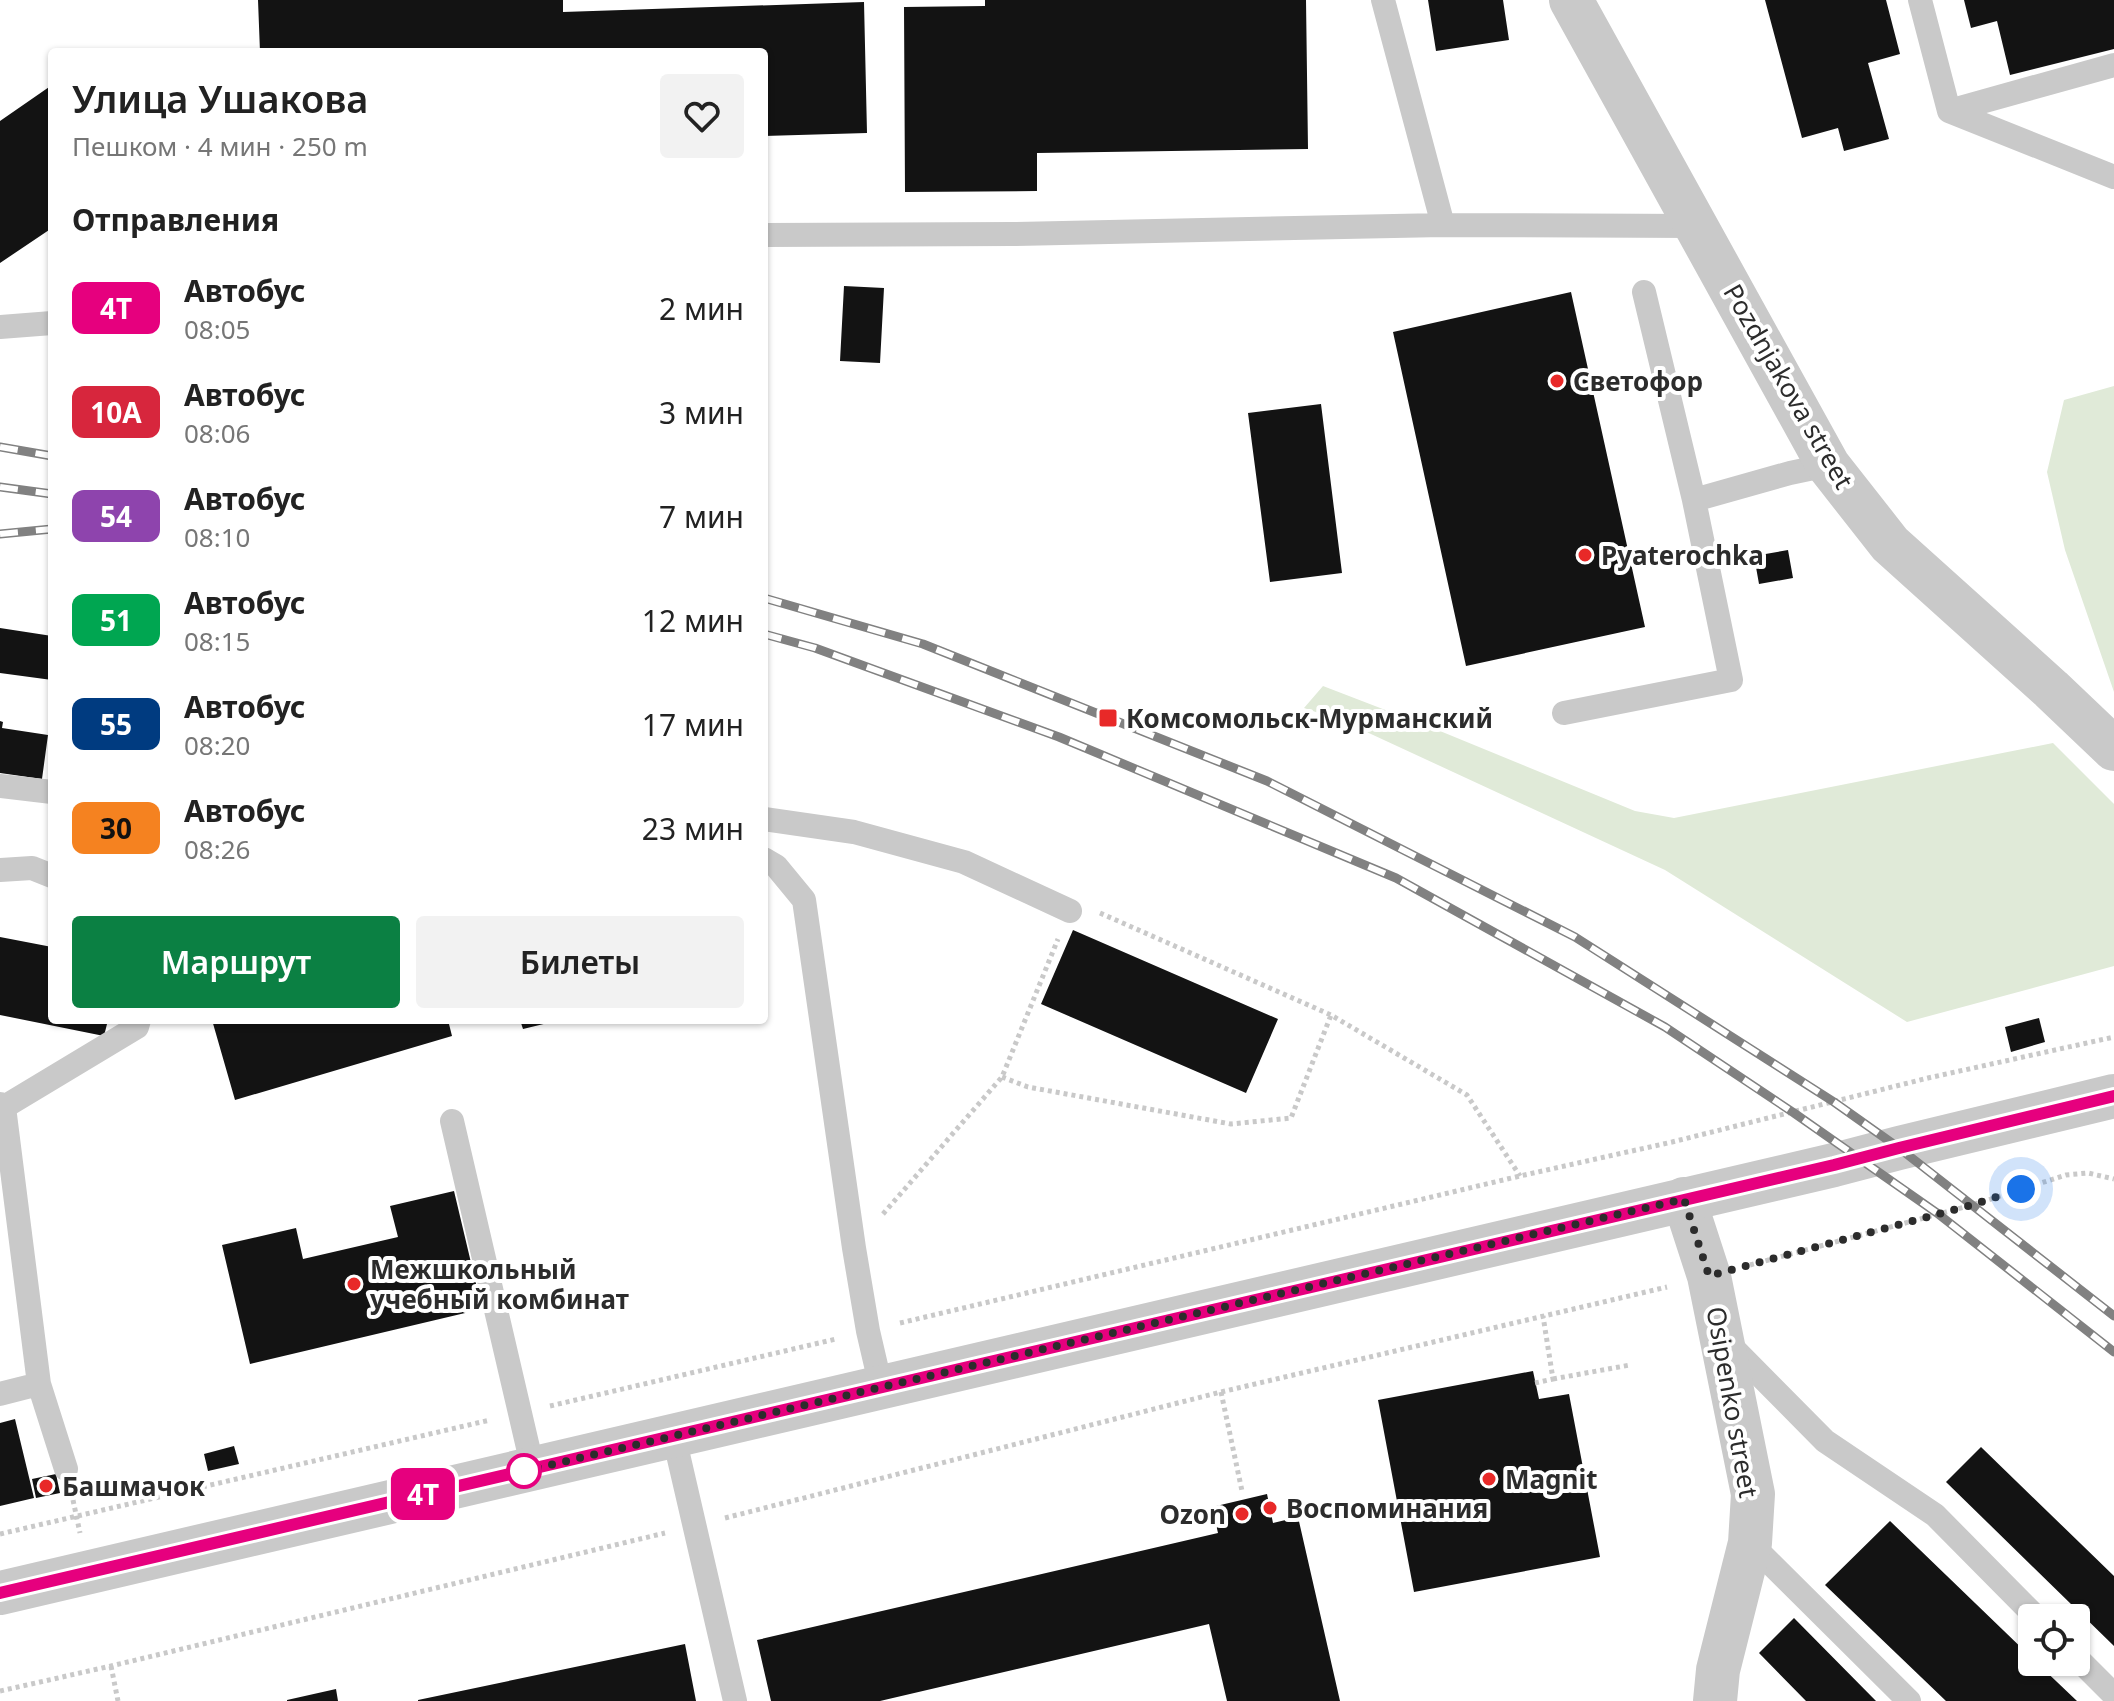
<!DOCTYPE html>
<html lang="ru">
<head>
<meta charset="utf-8">
<style>
  :root { --surface:#fff; --page:#f2f2f2; --text:#222; --muted:#767676; --accent:#0b8043 }
  body { margin:0; font-family:"Noto Sans",sans-serif; background:var(--page); color:var(--text); height:100vh; display:flex; flex-direction:column; font-size:30px; white-space:nowrap }
  * { box-sizing:border-box; margin:0 }
  p { font-size:26px; color:var(--muted) }
  .icon { flex:none; width:44px; height:44px; fill:none; stroke:currentColor; stroke-width:2; stroke-linecap:round; stroke-linejoin:round }
  .map { position:relative; flex:1; overflow:hidden }
  .side { position:absolute; left:48px; top:48px; width:720px; height:976px; display:flex; flex-direction:column; background:var(--surface); border-radius:8px; box-shadow:0 2px 6px #0004 }
  .side>* { flex:none }
  .badge { padding:0 16px; border-radius:12px; font-size:28px; line-height:52px }
  .fabs { position:absolute; left:2018px; top:1604px; display:grid; gap:16px }
  .fabs a { display:grid; place-items:center; width:72px; height:72px; border-radius:8px; background:var(--surface); box-shadow:0 2px 6px #0004; font-size:40px }
  .you { position:absolute; width:40px; height:40px; margin:-20px; border:6px solid #fff; border-radius:50%; background:#1a73e8; box-shadow:0 0 0 12px #1a73e833 }
  .map>.badge { position:absolute; translate:-50% -50%; box-shadow:0 0 0 4px #fff }
  h2 { padding:0 24px; font-size:30px; line-height:72px }
  .round { display:grid; place-items:center; flex:none; width:84px; height:84px; border-radius:8px; background:var(--page) }
  .head { display:flex; align-items:center; justify-content:space-between; height:136px; padding:0 24px }
  h1 { font-size:38px; font-weight:600; line-height:60px }
  .button { display:flex; gap:16px; margin-top:auto; padding:16px 24px }
  .button a { flex:1; height:92px; border-radius:8px; background:var(--accent); color:#fff; font-size:32px; font-weight:600; line-height:92px; text-align:center }
  .button a+a { background:var(--page); color:var(--text) }
  ul { padding:0; list-style:none }
  li { display:flex; align-items:center; gap:24px; height:104px; padding:0 24px }
  li div { flex:1 }
  li b { display:block; font-size:30px }
  li em { font-style:normal }
  li .badge { min-width:88px; font-weight:700; text-align:center }
  .map>svg:first-child { display:block }
</style>
</head>
<body>
<div class="map">
<svg width="2114" height="1701" viewBox="0 0 2114 1701">
  <rect width="100%" height="100%" fill="#fff"/>
  <path fill="#e0ead8" d="M 2114,386 L 2114,692 L 2065,550 L 2047,472 L 2064,400 Z
    M 1323,686 L 1440,731 L 1635,811 L 1674,818 L 2053,743 L 2114,804 L 2114,966 L 1907,1022 L 1665,870 L 1345,722 L 1304,708 Z"/>
  <path fill="#131313" d="M 258,0 L 563,0 L 563,12 L 864,2 L 867,133 L 764,136 L 764,52 L 260,52 Z
    M 985,0 L 1306,0 L 1308,149 L 1037,153 L 1037,191 L 905,192 L 904,7 L 985,6 Z
    M 1428,0 L 1503,0 L 1509,40 L 1436,51 Z
    M 1765,0 L 1886,0 L 1900,54 L 1868,63 L 1889,139 L 1844,151 L 1838,128 L 1802,138 Z
    M 1964,0 L 2114,0 L 2114,49 L 2010,75 L 1997,21 L 1971,28 Z
    M 52,85 L 52,228 L 0,263 L 0,121 Z
    M 844,286 L 884,288 L 880,363 L 840,361 Z
    M 1571,292 L 1645,627 L 1466,666 L 1393,332 Z
    M 1321,404 L 1342,573 L 1270,582 L 1248,413 Z
    M 1788,550 L 1793,578 L 1759,584 L 1754,556 Z
    M 0,628 L 52,636 L 52,680 L 0,673 Z
    M 0,721 L 3,722 L 2,728 L 48,735 L 42,779 L 0,773 Z
    M 1073,930 L 1278,1019 L 1246,1093 L 1041,1004 Z
    M 0,937 L 52,947 L 52,1020 L 108,1020 L 104,1036 L 0,1015 Z
    M 2039,1018 L 2045,1042 L 2011,1052 L 2005,1027 Z
    M 212,1020 L 448,1020 L 452,1036 L 235,1100 Z
    M 520,1020 L 556,1020 L 556,1021 L 523,1029 Z
    M 454,1191 L 482,1309 L 250,1364 L 222,1245 L 296,1228 L 303,1259 L 398,1237 L 390,1206 Z
    M 1533,1371 L 1539,1399 L 1569,1394 L 1600,1557 L 1414,1592 L 1378,1400 Z
    M 15,1419 L 34,1498 L 0,1506 L 0,1423 Z
    M 234,1446 L 239,1464 L 208,1471 L 204,1454 Z
    M 1981,1447 L 2114,1576 L 2114,1646 L 1946,1482 Z
    M 56,1474 L 60,1493 L 36,1498 L 32,1479 Z
    M 1267,1494 L 1273,1523 L 1298,1517 L 1340,1701 L 1227,1701 L 1209,1624 L 880,1701 L 771,1701 L 757,1640 L 1218,1533 L 1212,1507 Z
    M 1890,1521 L 2032,1658 L 2032,1662 L 2036,1662 L 2077,1701 L 1946,1701 L 1825,1585 Z
    M 1794,1618 L 1876,1701 L 1806,1701 L 1759,1653 Z
    M 685,1644 L 696,1701 L 418,1701 L 418,1700 Z
    M 336,1689 L 338,1701 L 287,1701 L 287,1700 Z"/>
  <g fill="none" stroke-linecap="round" stroke-linejoin="round">
    <path stroke="#c9c9c9" stroke-width="5" stroke-dasharray="4 4" stroke-linecap="butt" d="M 1100,913 L 1331,1015 L 1467,1095 L 1520,1176
      M 1002,1077 L 1028,1087 L 1231,1124 L 1291,1118 L 1331,1015
      M 883,1214 L 1002,1077 L 1058,939
      M 1750,1265 L 1972,1205 L 2066,1175 L 2088,1173 L 2114,1179
      M 900,1323 L 1520,1176 L 1672,1142 L 1928,1078 L 2114,1037
      M 1553,1379 L 1630,1365
      M 1535,1383 L 1553,1379 L 1543,1316
      M 1221,1392 L 1242,1491
      M 550,1406 L 836,1339
      M 73,1500 L 80,1533
      M 725,1518 L 1221,1392 L 1667,1287
      M 0,1534 L 490,1420
      M 111,1666 L 118,1701
      M 0,1691 L 111,1666 L 665,1533"/>
    <path stroke="#c9c9c9" stroke-width="24" d="M 1383,0 L 1443,225
      M 1920,0 L 1949,111 L 2114,177
      M 1949,111 L 2114,65
      M 764,235 L 1013,234 L 1443,225 L 1696,226
      M 1644,292 L 1694,500
      M 0,327 L 52,323
      M 1564,713 L 1731,680 L 1694,500 L 1790,473 L 1828,465
      M 0,786 L 52,792
      M 764,819 L 854,832 L 964,862 L 1070,911
      M 764,859 L 776,866 L 804,900 L 854,1248 L 868,1331 L 881,1387
      M 0,870 L 32,868 L 52,876
      M 0,1104 L 4,1107 L 39,1384
      M 4,1107 L 137,1027 L 139,1020
      M 452,1121 L 533,1469
      M 1727,1342 L 1825,1441 L 1935,1515 L 2037,1618
      M 0,1394 L 39,1384 L 66,1469
      M 674,1437 L 735,1701
      M 1750,1543 L 1909,1701
      M 2076,1657 L 2114,1695"/>
    <path stroke="#c9c9c9" stroke-width="44" d="M 1571,0 L 1828,465 L 1890,544 L 2051,689 L 2114,749
      M 1684,1199 L 1709,1276 L 1753,1494 L 1750,1543 L 1718,1670 L 1715,1701"/>
    <path stroke="#c9c9c9" stroke-width="44" d="M 0,1593 L 1834,1165 L 1899,1148 L 2114,1096"/>
    <g stroke="#818181" stroke-width="9">
      <path id="rail" d="M 0,447 L 52,456
        M 0,487 L 52,494
        M 0,534 L 52,529
        M 764,598 L 923,644 L 1267,781 L 1575,937 L 1834,1102 L 1899,1148 L 2114,1316
        M 764,634 L 815,648 L 1059,737 L 1396,878 L 1665,1027 L 1794,1113 L 1937,1213 L 2114,1352"/>
    </g>
    <use href="#rail" stroke="#fff" stroke-width="6" stroke-dasharray="18" stroke-linecap="butt"/>
  </g>
  <g fill="none" stroke-linecap="round" stroke-linejoin="round">
    <g stroke="#fff" stroke-width="18">
      <path id="line" d="M 0,1593 L 1834,1165 L 1899,1148 L 2114,1096"/>
    </g>
    <use href="#line" stroke="#e6007e" stroke-width="12"/>
    <path stroke="#2c2c2c" stroke-width="8" stroke-dasharray="0 14.4" d="M 524,1471 L 1684,1199 L 1709,1276 L 1972,1205 L 2021,1189"/>
  </g>
  <g fill="#e82928" stroke="#fff" stroke-width="3">
    <circle cx="1557" cy="381" r="8"/>
    <circle cx="1585" cy="555" r="8"/>
    <rect x="1098" y="708" width="20" height="20" rx="4"/>
    <circle cx="354" cy="1284" r="8"/>
    <circle cx="1489" cy="1479" r="8"/>
    <circle cx="46" cy="1486" r="8"/>
    <circle cx="1270" cy="1508" r="8"/>
    <circle cx="1242" cy="1514" r="8"/>
  </g>
  <circle fill="#fff" stroke="#e6007e" stroke-width="4" cx="524" cy="1471" r="16"/>
  <g text-anchor="middle" dominant-baseline="central" stroke-width="8" stroke-linejoin="round" paint-order="stroke">
    <g font-size="26" font-weight="bold" fill="#2c2c2c" stroke="#fff" text-anchor="start">
      <text x="1573" y="381">Светофор</text>
      <text x="1601" y="555">Pyaterochka</text>
      <text x="1126" y="718">Комсомольск-Мурманский</text>
      <text x="370" y="1269">Межшкольный<tspan x="370" dy="30">учебный комбинат</tspan></text>
      <text x="1505" y="1479">Magnit</text>
      <text x="62" y="1486">Башмачок</text>
      <text x="1286" y="1508">Воспоминания</text>
      <text x="1226" y="1514" text-anchor="end">Ozon</text>
    </g>
    <g font-size="26" fill="#2c2c2c" stroke="#fff">
      <text transform="translate(1789 386) rotate(60)">Pozdnjakova street</text>
      <text transform="translate(1733 1402) rotate(80)">Osipenko street</text>
    </g>
  </g>
</svg>
<div class="fabs">
<a><svg class="icon" aria-label="locate" viewBox="0 0 24 24"><circle cx="12" cy="12" r="6"/><path d="M12 2v4M12 18v4M2 12h4M18 12h4"/></svg></a>
</div>
<div class="you" style="left:2021px;top:1189px"></div>
<b class="badge" style="left:423px;top:1494px;background:#e6007e;color:#fff">4Т</b>
<section class="side">
<div class="head"><div><h1>Улица Ушакова</h1><p>Пешком · 4 мин · 250 m</p></div><a class="round"><svg class="icon" aria-label="heart" viewBox="0 0 24 24"><path d="M12 20l-8-8c-3-5 5-10 8-4 3-6 11-1 8 4z"/></svg></a></div>
<h2>Отправления</h2>
<ul>
<li><span class="badge" style="background:#e6007e;color:#fff">4Т</span><div><b>Автобус</b><p>08:05</p></div><em>2 мин</em></li>
<li><span class="badge" style="background:#d7263d;color:#fff">10А</span><div><b>Автобус</b><p>08:06</p></div><em>3 мин</em></li>
<li><span class="badge" style="background:#8e44ad;color:#fff">54</span><div><b>Автобус</b><p>08:10</p></div><em>7 мин</em></li>
<li><span class="badge" style="background:#00a651;color:#fff">51</span><div><b>Автобус</b><p>08:15</p></div><em>12 мин</em></li>
<li><span class="badge" style="background:#003b80;color:#fff">55</span><div><b>Автобус</b><p>08:20</p></div><em>17 мин</em></li>
<li><span class="badge" style="background:#f58220;color:#111">30</span><div><b>Автобус</b><p>08:26</p></div><em>23 мин</em></li>
</ul>
<div class="button"><a>Маршрут</a><a>Билеты</a></div>
</section>
</div>
</body>
</html>
